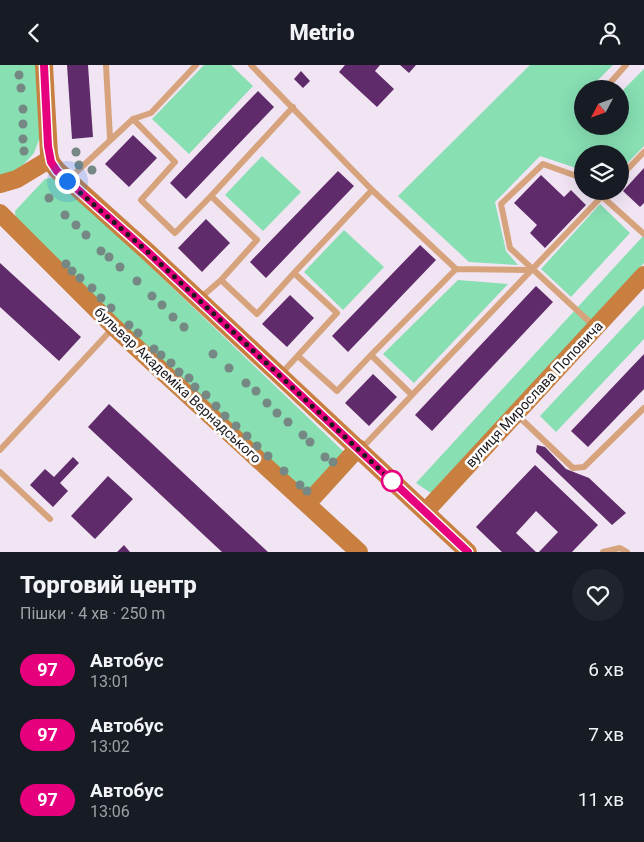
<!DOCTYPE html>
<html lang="uk">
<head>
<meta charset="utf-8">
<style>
  :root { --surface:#171b24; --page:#20242c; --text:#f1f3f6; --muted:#9ea1a6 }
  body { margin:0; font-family:Roboto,sans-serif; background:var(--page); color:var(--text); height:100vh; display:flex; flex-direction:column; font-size:19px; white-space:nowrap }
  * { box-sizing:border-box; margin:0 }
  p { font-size:16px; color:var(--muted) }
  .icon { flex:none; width:28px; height:28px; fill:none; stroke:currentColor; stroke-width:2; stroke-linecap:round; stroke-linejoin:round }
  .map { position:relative; height:487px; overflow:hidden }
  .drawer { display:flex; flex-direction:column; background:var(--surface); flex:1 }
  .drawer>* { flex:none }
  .badge { padding:0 10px; border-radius:16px; font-size:18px; line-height:32px }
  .needle { width:32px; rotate:229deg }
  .buttons { position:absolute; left:574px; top:15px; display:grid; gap:10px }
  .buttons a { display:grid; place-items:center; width:55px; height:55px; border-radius:50%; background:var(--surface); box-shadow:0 5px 20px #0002; font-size:25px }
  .you { position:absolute; width:25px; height:25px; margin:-12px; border:4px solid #fff; border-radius:50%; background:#1a73e8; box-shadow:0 0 0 8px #1a73e833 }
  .map>.badge { position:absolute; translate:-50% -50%; box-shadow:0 0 0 2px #fff }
  .round { display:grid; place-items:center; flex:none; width:52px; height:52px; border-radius:26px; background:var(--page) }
  .head { display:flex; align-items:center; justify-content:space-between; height:85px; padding:0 20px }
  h1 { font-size:24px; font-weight:800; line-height:38px }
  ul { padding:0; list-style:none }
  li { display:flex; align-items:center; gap:15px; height:65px; padding:0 20px }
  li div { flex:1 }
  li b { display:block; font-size:19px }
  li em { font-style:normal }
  li .badge { min-width:55px; font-weight:700; text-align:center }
  header { display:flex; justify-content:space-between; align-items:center; height:65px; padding:0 20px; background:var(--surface); font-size:22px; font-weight:800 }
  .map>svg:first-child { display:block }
</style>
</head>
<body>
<header><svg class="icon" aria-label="back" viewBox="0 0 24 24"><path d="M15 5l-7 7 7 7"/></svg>Metrio<svg class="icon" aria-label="person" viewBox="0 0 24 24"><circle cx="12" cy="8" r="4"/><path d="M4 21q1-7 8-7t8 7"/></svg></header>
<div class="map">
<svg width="644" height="487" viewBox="0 0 644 487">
  <rect width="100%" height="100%" fill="#f1e5f3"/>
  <path fill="#87dfb2" d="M 0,0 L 38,0 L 40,72 L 34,88 L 24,99 L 17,105 L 0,113 Z
    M 204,0 L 231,0 L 253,21 L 189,89 L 152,54 Z
    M 530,0 L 613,0 L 591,22 L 592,24 L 582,24 L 582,61 L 620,61 L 620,28 L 644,4 L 644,81 L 620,106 L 620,89 L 582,89 L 582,105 L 540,91 L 495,137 L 506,186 L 518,200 L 469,197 L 398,131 Z
    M 262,91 L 301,127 L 263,166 L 225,130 Z
    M 57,112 L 344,387 L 304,430 L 16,157 L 15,146 L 45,114 Z
    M 600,139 L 630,168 L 571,232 L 541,204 Z
    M 344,165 L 384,202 L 343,245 L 304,207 Z
    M 644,170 L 644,198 L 431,428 L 416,418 Z
    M 458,215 L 508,219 L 414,318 L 383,289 Z
    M 644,240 L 644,274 L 556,367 L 540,351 Z"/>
  <path fill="#602b6a" d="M 67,0 L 88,0 L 93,72 L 72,74 Z
    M 345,0 L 380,0 L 375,6 L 394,24 L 377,42 L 339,7 Z
    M 400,0 L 416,0 L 409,8 Z
    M 301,6 L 310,16 L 303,23 L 294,14 Z
    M 258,26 L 274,42 L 186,134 L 170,118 Z
    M 133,70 L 157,93 L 129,122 L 105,99 Z
    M 644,103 L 644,138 L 640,142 L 623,126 Z
    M 338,106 L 354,121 L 266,213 L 250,197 Z
    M 541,110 L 564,132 L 571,125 L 586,140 L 545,183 L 530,168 L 537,160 L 514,138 Z
    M 206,154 L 230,178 L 202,207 L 178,183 Z
    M 420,180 L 436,195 L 348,287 L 332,271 Z
    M 0,198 L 81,272 L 59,296 L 0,242 Z
    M 536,221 L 553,237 L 432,366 L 415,350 Z
    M 290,230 L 314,253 L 287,282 L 262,259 Z
    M 644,289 L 644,324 L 588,382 L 571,366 Z
    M 373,309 L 397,332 L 369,361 L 345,338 Z
    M 109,339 L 147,374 L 268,487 L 222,487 L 88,362 Z
    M 537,380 L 545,382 L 566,404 L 589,413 L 626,448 L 612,460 L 536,387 Z
    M 73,392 L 79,398 L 60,418 L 68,426 L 53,442 L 30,420 L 45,404 L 54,412 Z
    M 535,400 L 598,460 L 572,487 L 539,487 L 558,467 L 536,446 L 516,468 L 536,487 L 502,487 L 476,462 Z
    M 108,411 L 133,434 L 95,474 L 71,451 Z
    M 124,480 L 130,487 L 117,487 Z"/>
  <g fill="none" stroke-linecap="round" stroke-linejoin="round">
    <path stroke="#d6a37d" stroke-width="6" d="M 106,0 L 110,73
      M 251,0 L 372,125 L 456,204
      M 610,18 L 626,0
      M 133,54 L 175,97 L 141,135 L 175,168 L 211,131 L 257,175 L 221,215
      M 620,112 L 644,87
      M 70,113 L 133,54 L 151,48 L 196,0
      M 582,113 L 543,99 L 501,139 L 510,183 L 595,262
      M 596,126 L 644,169
      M 211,131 L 293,42
      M 294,208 L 372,125
      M 199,234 L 221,215 L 257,249 L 294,208 L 337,248 L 281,309
      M 371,290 L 456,204 L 532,205
      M 298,291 L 337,326 L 371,290 L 412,330 L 361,384
      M 412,330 L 607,126
      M 516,349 L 573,403 L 584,402 L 644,343
      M 0,385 L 113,263
      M 0,407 L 50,454
      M 603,487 L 620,483 L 627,487"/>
    <path stroke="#c87f40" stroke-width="18" d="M 44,0 L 49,89 L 51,97 L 57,105 L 149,188 L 468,487
      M 0,119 L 17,114 L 50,94
      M 0,148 L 114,262 L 359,487
      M 307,439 L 358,383
      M 425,447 L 644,210"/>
  </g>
  <g fill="#768884">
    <circle cx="19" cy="10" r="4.5"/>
    <circle cx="21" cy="23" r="4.5"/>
    <circle cx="23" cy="44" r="4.5"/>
    <circle cx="23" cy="59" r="4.5"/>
    <circle cx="23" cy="74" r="4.5"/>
    <circle cx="24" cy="86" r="4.5"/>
    <circle cx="76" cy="87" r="4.5"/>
    <circle cx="79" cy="100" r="4.5"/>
    <circle cx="92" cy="105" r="4.5"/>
    <circle cx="49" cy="133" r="4.5"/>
    <circle cx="65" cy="150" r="4.5"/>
    <circle cx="76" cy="160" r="4.5"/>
    <circle cx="86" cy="170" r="4.5"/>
    <circle cx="101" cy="186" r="4.5"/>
    <circle cx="109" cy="192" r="4.5"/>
    <circle cx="66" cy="199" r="4.5"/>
    <circle cx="120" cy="202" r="4.5"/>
    <circle cx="72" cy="206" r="4.5"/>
    <circle cx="80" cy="213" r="4.5"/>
    <circle cx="137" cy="216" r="4.5"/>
    <circle cx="92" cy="223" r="4.5"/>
    <circle cx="152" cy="231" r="4.5"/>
    <circle cx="101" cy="233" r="4.5"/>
    <circle cx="162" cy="240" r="4.5"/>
    <circle cx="111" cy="243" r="4.5"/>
    <circle cx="173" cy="252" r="4.5"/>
    <circle cx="129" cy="260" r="4.5"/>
    <circle cx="184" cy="262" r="4.5"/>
    <circle cx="138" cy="268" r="4.5"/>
    <circle cx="154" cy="284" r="4.5"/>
    <circle cx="213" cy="289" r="4.5"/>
    <circle cx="161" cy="290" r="4.5"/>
    <circle cx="171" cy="298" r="4.5"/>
    <circle cx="229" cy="303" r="4.5"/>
    <circle cx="179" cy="307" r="4.5"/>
    <circle cx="189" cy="313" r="4.5"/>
    <circle cx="246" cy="318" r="4.5"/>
    <circle cx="195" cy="322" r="4.5"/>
    <circle cx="256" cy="326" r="4.5"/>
    <circle cx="206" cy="330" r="4.5"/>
    <circle cx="267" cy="338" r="4.5"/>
    <circle cx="216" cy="341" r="4.5"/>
    <circle cx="277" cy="348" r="4.5"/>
    <circle cx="225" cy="351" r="4.5"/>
    <circle cx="288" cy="357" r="4.5"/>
    <circle cx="236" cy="361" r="4.5"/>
    <circle cx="303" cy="370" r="4.5"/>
    <circle cx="247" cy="371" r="4.5"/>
    <circle cx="310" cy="377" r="4.5"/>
    <circle cx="257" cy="381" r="4.5"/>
    <circle cx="268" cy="391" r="4.5"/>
    <circle cx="325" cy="392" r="4.5"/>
    <circle cx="333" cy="397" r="4.5"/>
    <circle cx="284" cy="406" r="4.5"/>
    <circle cx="300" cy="420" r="4.5"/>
    <circle cx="307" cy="426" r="4.5"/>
  </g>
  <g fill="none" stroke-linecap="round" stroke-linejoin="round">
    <g stroke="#fff" stroke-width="11">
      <path id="line" d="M 44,0 L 48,81 L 51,97 L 57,106 L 149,188 L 468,487"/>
    </g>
    <use href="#line" stroke="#e6007e" stroke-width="8"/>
    <path stroke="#1d191e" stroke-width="5" stroke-dasharray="0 9" d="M 67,116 L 149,188 L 392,416"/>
  </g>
  <circle fill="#fff" stroke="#e6007e" stroke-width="2.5" cx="392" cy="416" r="10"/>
  <g text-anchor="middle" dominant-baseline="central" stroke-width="5" stroke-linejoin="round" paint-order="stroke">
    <g font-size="14" fill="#1d191e" stroke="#fff">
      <text transform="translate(178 320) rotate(43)">бульвар Академіка Вернадського</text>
      <text transform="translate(534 329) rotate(-47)">вулиця Мирослава Поповича</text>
    </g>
  </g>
</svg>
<div class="buttons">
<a><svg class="needle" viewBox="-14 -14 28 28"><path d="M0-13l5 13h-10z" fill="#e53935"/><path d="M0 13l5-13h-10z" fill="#9ea1a6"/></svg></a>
<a><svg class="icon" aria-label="layers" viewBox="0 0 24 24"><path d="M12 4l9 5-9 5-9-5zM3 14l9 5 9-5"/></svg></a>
</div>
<div class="you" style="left:67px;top:116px"></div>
</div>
<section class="drawer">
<div class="head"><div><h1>Торговий центр</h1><p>Пішки · 4 хв · 250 m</p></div><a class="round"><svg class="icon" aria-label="heart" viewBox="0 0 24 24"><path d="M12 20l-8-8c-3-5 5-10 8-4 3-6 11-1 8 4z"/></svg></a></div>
<ul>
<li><span class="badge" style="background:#e6007e;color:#fff">97</span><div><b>Автобус</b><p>13:01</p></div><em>6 хв</em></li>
<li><span class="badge" style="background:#e6007e;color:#fff">97</span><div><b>Автобус</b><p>13:02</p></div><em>7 хв</em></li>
<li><span class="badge" style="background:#e6007e;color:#fff">97</span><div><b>Автобус</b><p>13:06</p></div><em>11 хв</em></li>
</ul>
</section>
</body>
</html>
